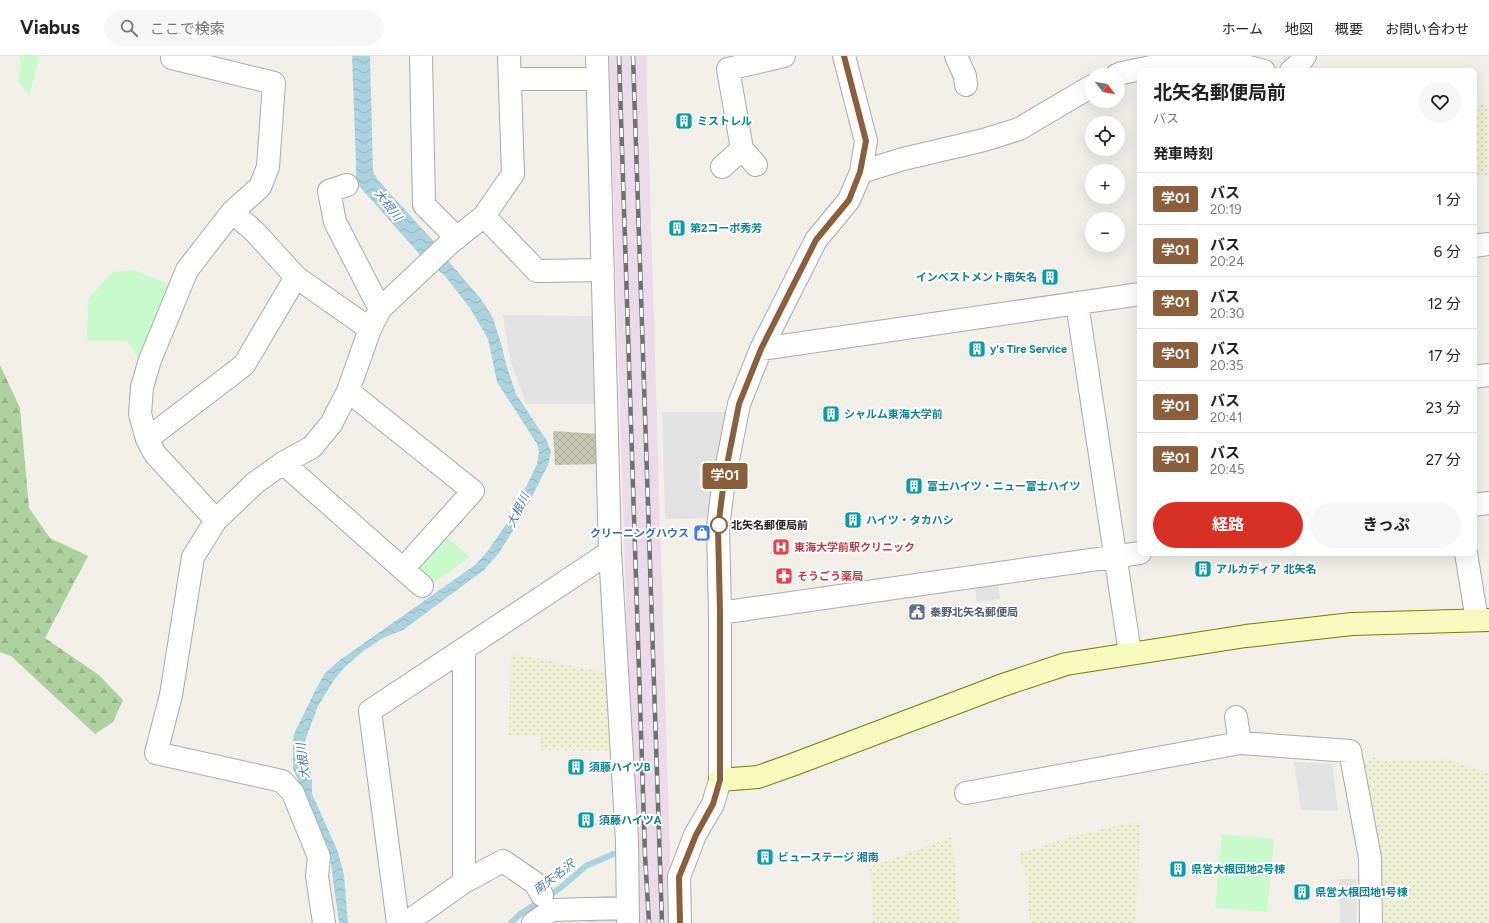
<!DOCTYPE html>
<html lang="ja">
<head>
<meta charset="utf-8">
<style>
  :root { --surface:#fff; --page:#f6f6f6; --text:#222; --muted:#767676; --line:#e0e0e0; --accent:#d93025 }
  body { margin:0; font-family:Figtree,"Noto Sans JP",sans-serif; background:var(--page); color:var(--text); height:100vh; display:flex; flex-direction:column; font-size:15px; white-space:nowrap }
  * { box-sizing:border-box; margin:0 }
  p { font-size:13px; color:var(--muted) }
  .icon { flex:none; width:22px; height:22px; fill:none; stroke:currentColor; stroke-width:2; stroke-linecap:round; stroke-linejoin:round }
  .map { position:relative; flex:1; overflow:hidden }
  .panel { position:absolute; left:1137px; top:12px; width:340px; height:488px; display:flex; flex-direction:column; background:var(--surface); border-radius:8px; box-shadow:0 4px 16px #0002 }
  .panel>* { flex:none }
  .badge { padding:0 8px; border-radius:3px; font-size:14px; line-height:26px }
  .needle { width:26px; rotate:121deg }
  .buttons { position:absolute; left:1085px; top:12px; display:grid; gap:8px }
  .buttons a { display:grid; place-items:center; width:40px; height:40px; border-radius:50%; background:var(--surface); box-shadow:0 4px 16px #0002; font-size:20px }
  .map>.badge { position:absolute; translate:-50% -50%; box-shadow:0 0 0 2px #fff }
  h2 { padding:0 16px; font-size:15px; line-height:36px }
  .round { display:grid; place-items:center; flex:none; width:42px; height:42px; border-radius:21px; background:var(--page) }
  .head { display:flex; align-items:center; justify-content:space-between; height:68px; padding:0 16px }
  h1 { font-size:19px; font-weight:700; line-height:30px }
  .button { display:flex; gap:8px; margin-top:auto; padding:8px 16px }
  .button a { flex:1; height:46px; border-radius:24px; background:var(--accent); color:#fff; font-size:16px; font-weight:700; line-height:46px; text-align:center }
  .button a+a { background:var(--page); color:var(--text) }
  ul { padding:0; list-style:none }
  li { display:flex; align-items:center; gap:12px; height:52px; padding:0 16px; border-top:1px solid var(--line) }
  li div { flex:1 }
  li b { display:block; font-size:15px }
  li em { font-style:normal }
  li .badge { min-width:44px; font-weight:700; text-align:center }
  header { display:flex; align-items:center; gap:24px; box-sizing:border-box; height:56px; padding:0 20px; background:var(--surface); border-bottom:1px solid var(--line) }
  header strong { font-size:19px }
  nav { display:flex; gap:22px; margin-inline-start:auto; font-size:14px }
  .search { width:280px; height:36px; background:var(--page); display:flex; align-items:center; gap:10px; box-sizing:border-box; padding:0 14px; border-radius:22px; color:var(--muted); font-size:15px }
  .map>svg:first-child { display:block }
</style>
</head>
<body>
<header>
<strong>Viabus</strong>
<div class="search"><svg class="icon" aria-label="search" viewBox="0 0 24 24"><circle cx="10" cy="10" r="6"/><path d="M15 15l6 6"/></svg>ここで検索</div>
<nav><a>ホーム</a><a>地図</a><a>概要</a><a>お問い合わせ</a></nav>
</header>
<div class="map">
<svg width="1489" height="867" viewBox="0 0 1489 867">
  <defs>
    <pattern id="construction-cross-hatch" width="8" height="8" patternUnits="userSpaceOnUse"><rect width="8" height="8" fill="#c7c7b4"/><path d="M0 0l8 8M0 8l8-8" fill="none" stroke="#abab9a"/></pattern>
    <pattern id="farmland-dots" width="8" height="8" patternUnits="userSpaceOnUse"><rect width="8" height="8" fill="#eef0d5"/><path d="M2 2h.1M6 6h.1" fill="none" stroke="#ccceb7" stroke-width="1.8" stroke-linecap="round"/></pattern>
    <pattern id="forest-firs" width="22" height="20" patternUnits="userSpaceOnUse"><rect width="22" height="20" fill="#add19e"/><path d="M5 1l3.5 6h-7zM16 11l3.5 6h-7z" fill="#95b388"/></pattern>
    <pattern id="water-waves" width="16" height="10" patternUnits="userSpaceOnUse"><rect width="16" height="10" fill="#aad3df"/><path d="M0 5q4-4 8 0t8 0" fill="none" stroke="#92b5bf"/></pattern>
  </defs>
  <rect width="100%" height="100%" fill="#f2efe9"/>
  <path fill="#ebdbe8" d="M 609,0 L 646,0 L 672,867 L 638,867 L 630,674 Z"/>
  <path fill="url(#construction-cross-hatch)" d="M 553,375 L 600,378 L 600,408 L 555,409 Z"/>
  <path fill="url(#farmland-dots)" d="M 1489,47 L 1489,119 L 1474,120 L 1474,57 L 1480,48 Z
    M 511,597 L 608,617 L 611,695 L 540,694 L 540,680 L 509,680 Z
    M 1371,701 L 1387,705 L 1447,703 L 1489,717 L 1489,867 L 1379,867 L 1360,704 L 1369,706 Z
    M 1140,766 L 1136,867 L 1030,867 L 1028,837 L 1026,820 L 1018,797 L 1082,778 L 1122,768 Z
    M 952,781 L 960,867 L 873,867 L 870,811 Z"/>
  <path fill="url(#forest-firs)" d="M 0,309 L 20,352 L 29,452 L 50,482 L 88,500 L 45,582 L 99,619 L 123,644 L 113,666 L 95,678 L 11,600 L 0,596 Z"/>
  <path fill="#c8facc" d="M 19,0 L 40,0 L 29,40 L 17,24 L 21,13 Z
    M 134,214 L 168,228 L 139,305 L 127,285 L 87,285 L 88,243 L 113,216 Z
    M 444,479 L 470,501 L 432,528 L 419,517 L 418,509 Z
    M 1222,778 L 1274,783 L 1267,856 L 1215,852 Z"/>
  <path fill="#e2e2e2" d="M 503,259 L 597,260 L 597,348 L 526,348 L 510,303 Z
    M 662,356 L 730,356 L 712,462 L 665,463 Z
    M 998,527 L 1000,543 L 977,546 L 975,530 Z
    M 1294,706 L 1332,708 L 1338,755 L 1301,754 Z
    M 1339,823 L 1356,823 L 1357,867 L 1340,867 Z
    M 586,860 L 620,861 L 620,867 L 588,867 Z"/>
  <path fill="url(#water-waves)" d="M 352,0 L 370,0 L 373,115 L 377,123 L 437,189 L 450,207 L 481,243 L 493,262 L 502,291 L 506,308 L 516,338 L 547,385 L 551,396 L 548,409 L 524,456 L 499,497 L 484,514 L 403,574 L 383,582 L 362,596 L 344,612 L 334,624 L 318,650 L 303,690 L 303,699 L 309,709 L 312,722 L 312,738 L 338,796 L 344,819 L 348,867 L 339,867 L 329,793 L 293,713 L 293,689 L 294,678 L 316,633 L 325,617 L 340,604 L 475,509 L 487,496 L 513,458 L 537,408 L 539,396 L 537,388 L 497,326 L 488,283 L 470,252 L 445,220 L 422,201 L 360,131 L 356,121 L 356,108 Z"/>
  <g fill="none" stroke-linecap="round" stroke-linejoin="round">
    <path stroke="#aad3df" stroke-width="6" d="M 511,867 L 520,858 L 559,833 L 586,810 L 613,798"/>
    <g stroke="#a9a9a9" stroke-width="24">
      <path id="street" d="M 421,0 L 424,149 L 457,182
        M 597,0 L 610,496 L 627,785 L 628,867
        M 956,0 L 965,20 L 966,29
        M 172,2 L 274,27 L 268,111 L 260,131 L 232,156 L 187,214 L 150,304 L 142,331 L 140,358 L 147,383 L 155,398 L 216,464
        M 1291,15 L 1298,9 L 1305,0
        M 1117,19 L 1122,17 L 1190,3 L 1226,5 L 1264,15
        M 510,23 L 597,23
        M 756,109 L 742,93 L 728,13 L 784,0
        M 722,111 L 742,93
        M 861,116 L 903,103 L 984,84 L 1019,73 L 1092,30
        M 347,129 L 329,135 L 335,166 L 380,253
        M 232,156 L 255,176 L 296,221 L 370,273
        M 484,160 L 537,215 L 603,214
        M 1474,190 L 1489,188
        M 1077,247 L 1130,597
        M 761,293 L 1140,238
        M 1474,321 L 1489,319
        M 348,335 L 473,435 L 403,513
        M 147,383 L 244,309 L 296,221
        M 283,407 L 422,530
        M 1474,449 L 1489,447
        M 1466,497 L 1477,564
        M 720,557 L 1140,497
        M 464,593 L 464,826
        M 1236,661 L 1240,687
        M 966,737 L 1240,687 L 1350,695 L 1370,802 L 1371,867
        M 324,867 L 317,820 L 319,801 L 293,737 L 282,725 L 156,697 L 171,639 L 193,501 L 216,464 L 255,427 L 283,407 L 312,391 L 331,368 L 348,335 L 370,273 L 380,253 L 449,188 L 484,160 L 513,118 L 509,0
        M 398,867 L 370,655 L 610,496
        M 406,867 L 464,826 L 503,805 L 535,827 L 542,839
        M 533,867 L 552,854 L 627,852
        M 680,867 L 679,821 L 695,779 L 713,748 L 720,724 L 720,557 L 718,471 L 724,424 L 739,348 L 761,293 L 816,184 L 849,144 L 861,116 L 866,85 L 844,0"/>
    </g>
    <g stroke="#707d05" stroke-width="24">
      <path id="secondary" d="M 720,724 L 758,721 L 792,709 L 1003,629 L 1066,608 L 1246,580 L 1352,568 L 1489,564"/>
    </g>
    <use href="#street" stroke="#fff" stroke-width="22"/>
    <use href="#secondary" stroke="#f7fabf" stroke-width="22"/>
    <g stroke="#707070" stroke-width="4.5">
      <path id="rail" d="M 619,0 L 645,799 L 649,867
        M 633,0 L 662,867"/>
    </g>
    <use href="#rail" stroke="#fff" stroke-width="3" stroke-dasharray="9" stroke-linecap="butt"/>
  </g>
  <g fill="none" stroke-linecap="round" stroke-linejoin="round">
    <g stroke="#fff" stroke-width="9">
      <path id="line" d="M 680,867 L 679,821 L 696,779 L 713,748 L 720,724 L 720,557 L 718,472 L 724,424 L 739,348 L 761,293 L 816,184 L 849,144 L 860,116 L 866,85 L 844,0"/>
    </g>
    <use href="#line" stroke="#8b5e3c" stroke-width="6"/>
  </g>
  <defs>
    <g id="building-square" transform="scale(0.9)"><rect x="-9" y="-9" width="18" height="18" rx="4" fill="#0f9aa8" stroke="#fff"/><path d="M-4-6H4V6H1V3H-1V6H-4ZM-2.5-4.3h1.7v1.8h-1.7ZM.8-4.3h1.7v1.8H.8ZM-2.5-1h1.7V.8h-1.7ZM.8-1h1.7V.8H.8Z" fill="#fff"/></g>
    <g id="shop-square" transform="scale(0.9)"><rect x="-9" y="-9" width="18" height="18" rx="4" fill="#3f7fe0" stroke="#fff"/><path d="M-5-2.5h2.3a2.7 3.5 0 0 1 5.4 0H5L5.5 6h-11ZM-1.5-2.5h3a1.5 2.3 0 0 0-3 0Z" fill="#fff"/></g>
    <g id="hospital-square" transform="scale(0.9)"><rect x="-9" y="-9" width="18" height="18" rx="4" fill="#e0444e" stroke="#fff"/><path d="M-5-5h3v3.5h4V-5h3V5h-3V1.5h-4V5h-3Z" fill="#fff"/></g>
    <g id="pharmacy-square" transform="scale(0.9)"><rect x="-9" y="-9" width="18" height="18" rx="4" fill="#e0444e" stroke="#fff"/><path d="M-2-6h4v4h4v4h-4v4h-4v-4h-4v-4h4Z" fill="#fff"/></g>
    <g id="civic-square" transform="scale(0.9)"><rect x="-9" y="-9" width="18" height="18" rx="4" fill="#5c6f8a" stroke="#fff"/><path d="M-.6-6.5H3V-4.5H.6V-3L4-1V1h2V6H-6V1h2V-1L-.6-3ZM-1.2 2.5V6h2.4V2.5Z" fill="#fff"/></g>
  </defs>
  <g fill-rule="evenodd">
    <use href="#building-square" x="684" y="65"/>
    <use href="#building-square" x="677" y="172"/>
    <use href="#building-square" x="1050" y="221"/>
    <use href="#building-square" x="977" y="293"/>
    <use href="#building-square" x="831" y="358"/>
    <use href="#building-square" x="914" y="430"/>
    <use href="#building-square" x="853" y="464"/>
    <use href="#shop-square" x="702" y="477"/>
    <use href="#hospital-square" x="781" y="491"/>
    <use href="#building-square" x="1203" y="513"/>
    <use href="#pharmacy-square" x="784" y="520"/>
    <use href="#civic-square" x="917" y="556"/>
    <use href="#building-square" x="576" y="711"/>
    <use href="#building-square" x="586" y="764"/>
    <use href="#building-square" x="765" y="801"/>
    <use href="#building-square" x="1178" y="813"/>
    <use href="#building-square" x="1302" y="836"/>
  </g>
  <circle fill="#fff" stroke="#8b5e3c" stroke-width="2" cx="719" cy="469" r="8"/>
  <g text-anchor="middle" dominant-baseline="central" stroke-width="4" stroke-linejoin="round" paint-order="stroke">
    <g font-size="11" font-weight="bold" fill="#0d838f" stroke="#fff" text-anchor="start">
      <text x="697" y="65">ミストレル</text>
      <text x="690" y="172">第2コーポ秀芳</text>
      <text x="1037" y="221" text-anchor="end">インベストメント南矢名</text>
      <text x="990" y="293">y's Tire Service</text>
      <text x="844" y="358">シャルム東海大学前</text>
      <text x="927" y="430">富士ハイツ・ニュー富士ハイツ</text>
      <text x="866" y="464">ハイツ・タカハシ</text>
      <text x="1216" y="513">アルカディア 北矢名</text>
      <text x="589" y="711">須藤ハイツB</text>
      <text x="599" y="764">須藤ハイツA</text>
      <text x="778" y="801">ビューステージ 湘南</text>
      <text x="1191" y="813">県営大根団地2号棟</text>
      <text x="1315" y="836">県営大根団地1号棟</text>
    </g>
    <g font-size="11" font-weight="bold" fill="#222" stroke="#fff" text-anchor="start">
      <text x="731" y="469">北矢名郵便局前</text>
    </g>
    <g font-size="11" font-weight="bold" fill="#366cbe" stroke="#fff" text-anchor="end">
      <text x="689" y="477">クリーニングハウス</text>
    </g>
    <g font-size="11" font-weight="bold" fill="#be3a42" stroke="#fff" text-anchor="start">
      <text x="794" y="491">東海大学前駅クリニック</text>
      <text x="797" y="520">そうごう薬局</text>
    </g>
    <g font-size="11" font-weight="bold" fill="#4e5e75" stroke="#fff" text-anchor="start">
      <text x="930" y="556">秦野北矢名郵便局</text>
    </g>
    <g font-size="12" font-style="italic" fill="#4a7aab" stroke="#fff">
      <text transform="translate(388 149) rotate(52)">大根川</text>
      <text transform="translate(518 454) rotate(-64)">大根川</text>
      <text transform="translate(303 705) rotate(-97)">大根川</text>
      <text transform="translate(554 821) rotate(-37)">南矢名沢</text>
    </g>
  </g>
</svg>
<div class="buttons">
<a><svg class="needle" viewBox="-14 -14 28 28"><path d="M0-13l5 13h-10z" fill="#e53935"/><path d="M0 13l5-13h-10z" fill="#767676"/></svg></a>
<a><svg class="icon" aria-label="locate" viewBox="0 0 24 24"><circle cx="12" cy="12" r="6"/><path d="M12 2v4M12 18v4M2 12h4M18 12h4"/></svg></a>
<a>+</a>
<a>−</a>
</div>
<b class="badge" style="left:725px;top:420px;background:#8b5e3c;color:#fff">学01</b>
<section class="panel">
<div class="head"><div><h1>北矢名郵便局前</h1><p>バス</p></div><a class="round"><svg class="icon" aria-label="heart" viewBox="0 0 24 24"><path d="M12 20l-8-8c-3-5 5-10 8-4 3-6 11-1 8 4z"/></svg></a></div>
<h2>発車時刻</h2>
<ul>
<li><span class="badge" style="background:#8b5e3c;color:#fff">学01</span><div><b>バス</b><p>20:19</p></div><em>1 分</em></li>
<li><span class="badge" style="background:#8b5e3c;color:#fff">学01</span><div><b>バス</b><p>20:24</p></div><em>6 分</em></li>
<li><span class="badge" style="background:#8b5e3c;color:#fff">学01</span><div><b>バス</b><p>20:30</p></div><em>12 分</em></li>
<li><span class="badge" style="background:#8b5e3c;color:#fff">学01</span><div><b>バス</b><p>20:35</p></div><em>17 分</em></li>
<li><span class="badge" style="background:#8b5e3c;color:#fff">学01</span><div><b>バス</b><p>20:41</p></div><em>23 分</em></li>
<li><span class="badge" style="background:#8b5e3c;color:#fff">学01</span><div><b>バス</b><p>20:45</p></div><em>27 分</em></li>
</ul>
<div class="button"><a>経路</a><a>きっぷ</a></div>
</section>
</div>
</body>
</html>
